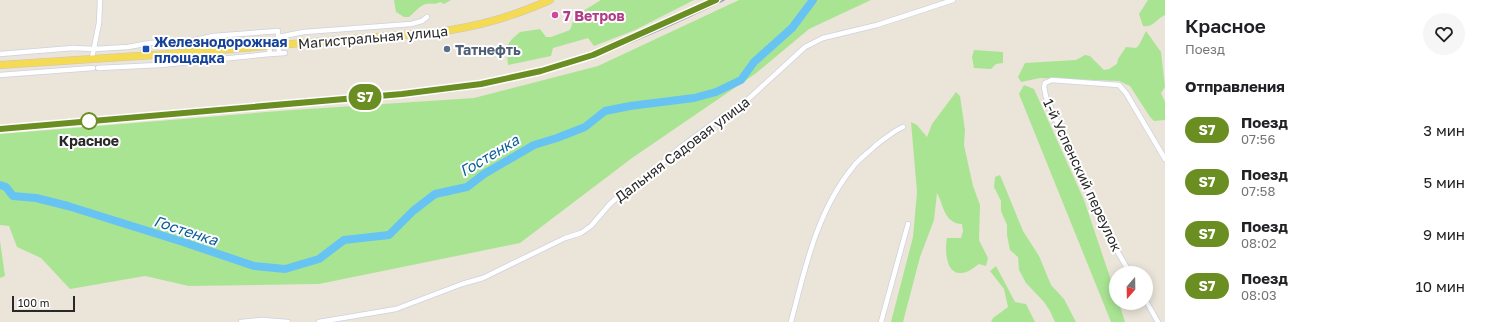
<!DOCTYPE html>
<html lang="ru">
<head>
<meta charset="utf-8">
<style>
  :root { --surface:#fff; --page:#f6f6f6; --text:#202124; --muted:#757577 }
  body { margin:0; font-family:"Golos Text",sans-serif; background:var(--page); color:var(--text); height:100vh; display:flex; flex-direction:column; font-size:15px; white-space:nowrap }
  * { box-sizing:border-box; margin:0 }
  p { font-size:13px; color:var(--muted) }
  .icon { flex:none; width:22px; height:22px; fill:none; stroke:currentColor; stroke-width:2; stroke-linecap:round; stroke-linejoin:round }
  .map { position:relative; flex:1; overflow:hidden }
  .side { display:flex; flex-direction:column; background:var(--surface); width:320px }
  .side>* { flex:none }
  .badge { padding:0 8px; border-radius:13px; font-size:14px; line-height:26px }
  .needle { width:26px; rotate:200deg }
  .buttons { position:absolute; left:1109px; top:266px; display:grid; gap:8px }
  .buttons a { display:grid; place-items:center; width:44px; height:44px; border-radius:50%; background:var(--surface); box-shadow:0 2px 10px #0003; font-size:20px }
  .scale { position:absolute; left:12px; bottom:10px; width:63px; box-sizing:border-box; padding-left:4px; border:2px solid #282828; border-top:0; font-size:11px; line-height:14px; white-space:nowrap; color:#282828; -webkit-text-stroke:3px #fff; paint-order:stroke }
  .map>.badge { position:absolute; translate:-50% -50%; box-shadow:0 0 0 2px #fff }
  h2 { padding:0 20px; font-size:15px; line-height:36px }
  .round { display:grid; place-items:center; flex:none; width:42px; height:42px; border-radius:21px; background:var(--page) }
  .summary { display:flex; align-items:center; justify-content:space-between; height:68px; padding:0 20px }
  h1 { font-size:19px; font-weight:600; line-height:30px }
  ul { padding:0; list-style:none }
  li { display:flex; align-items:center; gap:12px; height:52px; padding:0 20px }
  li div { flex:1 }
  li b { display:block; font-size:15px }
  li em { font-style:normal }
  li .badge { min-width:44px; font-weight:700; text-align:center }
  main { display:flex; flex:1; min-height:0 }
  .map>svg:first-child { display:block }
</style>
</head>
<body>
<main>
<div class="map">
<svg width="1165" height="322" viewBox="0 0 1165 322">
  <rect width="100%" height="100%" fill="#ebe4d9"/>
  <path fill="#a9e493" d="M 394,0 L 451,0 L 444,4 L 440,2 C 434,5 431,3 426,4 C 420,5 414,13 409,17 L 404,17 L 396,12 Z
    M 601,0 L 694,0 L 635,30 L 594,46 L 588,38 L 553,48 L 551,56 L 508,65 L 506,47 L 512,39 L 520,32 L 540,29 L 546,37 L 551,37 L 570,30 L 575,16 Z
    M 739,0 L 871,0 L 809,29 L 755,74 L 632,158 L 520,243 L 319,284 L 189,286 L 145,276 L 70,289 L 41,258 L 17,247 L 9,226 L 0,225 L 0,134 L 292,110 L 474,98 L 598,66 Z
    M 1148,0 L 1165,0 L 1165,15 C 1156,19 1153,28 1143,26 L 1139,14 Z
    M 1146,31 L 1161,52 L 1165,87 L 1161,93 L 1165,102 L 1165,120 L 1154,121 L 1150,117 L 1130,86 L 1119,81 L 1040,78 L 1021,82 L 1018,77 L 1025,63 L 1076,60 L 1085,55 L 1090,56 L 1104,70 L 1109,69 L 1117,64 L 1118,59 L 1126,47 L 1136,48 L 1139,45 Z
    M 974,50 L 1003,52 L 1003,63 L 996,64 L 991,69 L 974,68 L 972,57 Z
    M 1024,85 L 1034,89 L 1084,200 L 1116,295 L 1116,303 L 1119,303 L 1125,322 L 1111,322 L 1019,94 Z
    M 956,92 L 960,96 L 965,130 L 964,145 L 973,186 L 980,205 L 979,240 L 988,258 L 986,266 L 979,264 C 973,268 967,274 959,273 C 945,272 945,248 947,238 L 961,238 L 963,231 L 962,224 C 944,223 944,206 937,193 L 934,220 L 920,257 L 903,322 L 891,322 L 913,237 L 917,192 L 911,122 L 917,125 L 927,137 L 932,124 Z
    M 1000,175 L 1023,231 L 1039,256 L 1051,285 L 1064,299 L 1076,322 L 1055,322 L 1050,311 L 1044,302 L 1026,283 L 1019,270 L 1018,257 L 1010,250 L 1007,235 L 1007,225 L 1001,211 L 1001,201 L 994,187 L 995,177 Z
    M 0,241 L 5,276 L 0,278 Z
    M 996,266 L 1015,302 L 1026,304 L 1035,322 L 991,322 L 993,318 L 1008,307 L 1004,289 L 990,271 Z"/>
  <g fill="none" stroke-linecap="round" stroke-linejoin="round">
    <path stroke="#67c4f2" stroke-width="8" d="M 0,185 L 6,187 L 13,196 L 36,198 L 68,206 L 183,242 L 254,266 L 285,269 L 319,259 L 344,240 L 389,235 L 413,211 L 435,194 L 467,187 L 484,174 L 534,145 L 557,138 L 585,127 L 605,111 L 630,106 L 694,98 L 716,92 L 741,80 L 754,62 L 792,28 L 813,0"/>
    <g stroke="#ced1e2" stroke-width="6">
      <path id="minor" d="M 278,37 L 279,53
        M 0,54 L 73,48 L 94,49 L 128,47 L 150,43 L 191,41 L 213,36 L 278,31 L 278,37 L 304,32 L 411,24 L 422,21 L 427,17
        M 270,54 L 285,53
        M 92,58 L 99,23 L 100,0
        M 98,68 L 160,65 L 270,54 L 269,46
        M 0,75 L 93,68
        M 1130,273 L 1105,230 L 1046,97 L 1044,87 L 1045,83 L 1052,80 L 1119,85 L 1126,93 L 1165,159
        M 1146,301 L 1158,322
        M 241,322 L 262,320 L 288,322
        M 319,322 L 396,309 L 462,284 L 483,278 L 565,238 L 581,233 L 591,226 L 609,205 L 625,190 L 644,179 L 681,147 L 719,119 L 744,103 L 805,47 L 823,38 L 877,25 L 953,0
        M 791,322 C 805,268 817,211 853,167 C 859,159 868,153 875,146 C 884,139 892,132 903,127
        M 881,322 L 908,224"/>
    </g>
    <g stroke="#c7c7c7" stroke-width="8">
      <path id="primary" d="M 0,65 L 169,54 L 438,32 C 480,26 511,17 550,0"/>
    </g>
    <use href="#minor" stroke="#fff" stroke-width="4.5"/>
    <use href="#primary" stroke="#f5da54" stroke-width="7"/>
    <path stroke="#9c9eb3" stroke-width="1.5" d="M 0,131 L 438,93 C 542,82 630,46 724,0"/>
  </g>
  <g fill="none" stroke-linecap="round" stroke-linejoin="round">
    <g stroke="#fff" stroke-width="9">
      <path id="line" d="M 0,129 L 402,94 L 481,84 L 541,71 L 593,55 L 716,0"/>
    </g>
    <use href="#line" stroke="#6b8e23" stroke-width="6"/>
  </g>
  <circle fill="#d1479c" stroke="#fff" stroke-width="1.5" cx="555" cy="15" r="4"/>
  <rect fill="#1a4fb4" stroke="#fff" stroke-width="1.5" x="142" y="45" width="8" height="8" rx="2"/>
  <circle fill="#5c6f8a" stroke="#fff" stroke-width="1.5" cx="447" cy="49" r="4"/>
  <circle fill="#fff" stroke="#6b8e23" stroke-width="2" cx="89" cy="121" r="8"/>
  <g text-anchor="middle" dominant-baseline="central" stroke-width="4" stroke-linejoin="round" paint-order="stroke">
    <g font-size="14" font-weight="bold" fill="#b23c85" stroke="#fff" text-anchor="start">
      <text x="563" y="15">7 Ветров</text>
    </g>
    <g font-size="14" fill="#282828" stroke="#fff">
      <text transform="translate(373 37) rotate(-5)">Магистральная улица</text>
      <text transform="translate(682 149) rotate(-37)">Дальняя Садовая улица</text>
      <text transform="translate(1083 175) rotate(65)">1-й Успенский переулок</text>
    </g>
    <g font-size="14" font-weight="bold" fill="#164399" stroke="#fff" text-anchor="start">
      <text x="154" y="41">Железнодорожная<tspan x="154" dy="16">площадка</tspan></text>
    </g>
    <g font-size="14" font-weight="bold" fill="#4e5e75" stroke="#fff" text-anchor="start">
      <text x="455" y="49">Татнефть</text>
    </g>
    <g font-size="14" font-weight="bold" fill="#282828" stroke="#fff">
      <text x="89" y="140">Красное</text>
    </g>
    <g font-size="15" font-style="italic" fill="#095f9b" stroke="#fff">
      <text transform="translate(489 155) rotate(-31)">Гостенка</text>
      <text transform="translate(186 230) rotate(18)">Гостенка</text>
    </g>
  </g>
</svg>
<div class="buttons">
<a><svg class="needle" viewBox="-14 -14 28 28"><path d="M0-13l5 13h-10z" fill="#e53935"/><path d="M0 13l5-13h-10z" fill="#757577"/></svg></a>
</div>
<div class="scale">100 m</div>
<b class="badge" style="left:365px;top:97px;background:#6b8e23;color:#fff">S7</b>
</div>
<section class="side">
<div class="summary"><div><h1>Красное</h1><p>Поезд</p></div><a class="round"><svg class="icon" aria-label="heart" viewBox="0 0 24 24"><path d="M12 20l-8-8c-3-5 5-10 8-4 3-6 11-1 8 4z"/></svg></a></div>
<h2>Отправления</h2>
<ul>
<li><span class="badge" style="background:#6b8e23;color:#fff">S7</span><div><b>Поезд</b><p>07:56</p></div><em>3 мин</em></li>
<li><span class="badge" style="background:#6b8e23;color:#fff">S7</span><div><b>Поезд</b><p>07:58</p></div><em>5 мин</em></li>
<li><span class="badge" style="background:#6b8e23;color:#fff">S7</span><div><b>Поезд</b><p>08:02</p></div><em>9 мин</em></li>
<li><span class="badge" style="background:#6b8e23;color:#fff">S7</span><div><b>Поезд</b><p>08:03</p></div><em>10 мин</em></li>
</ul>
</section>
</main>
</body>
</html>
